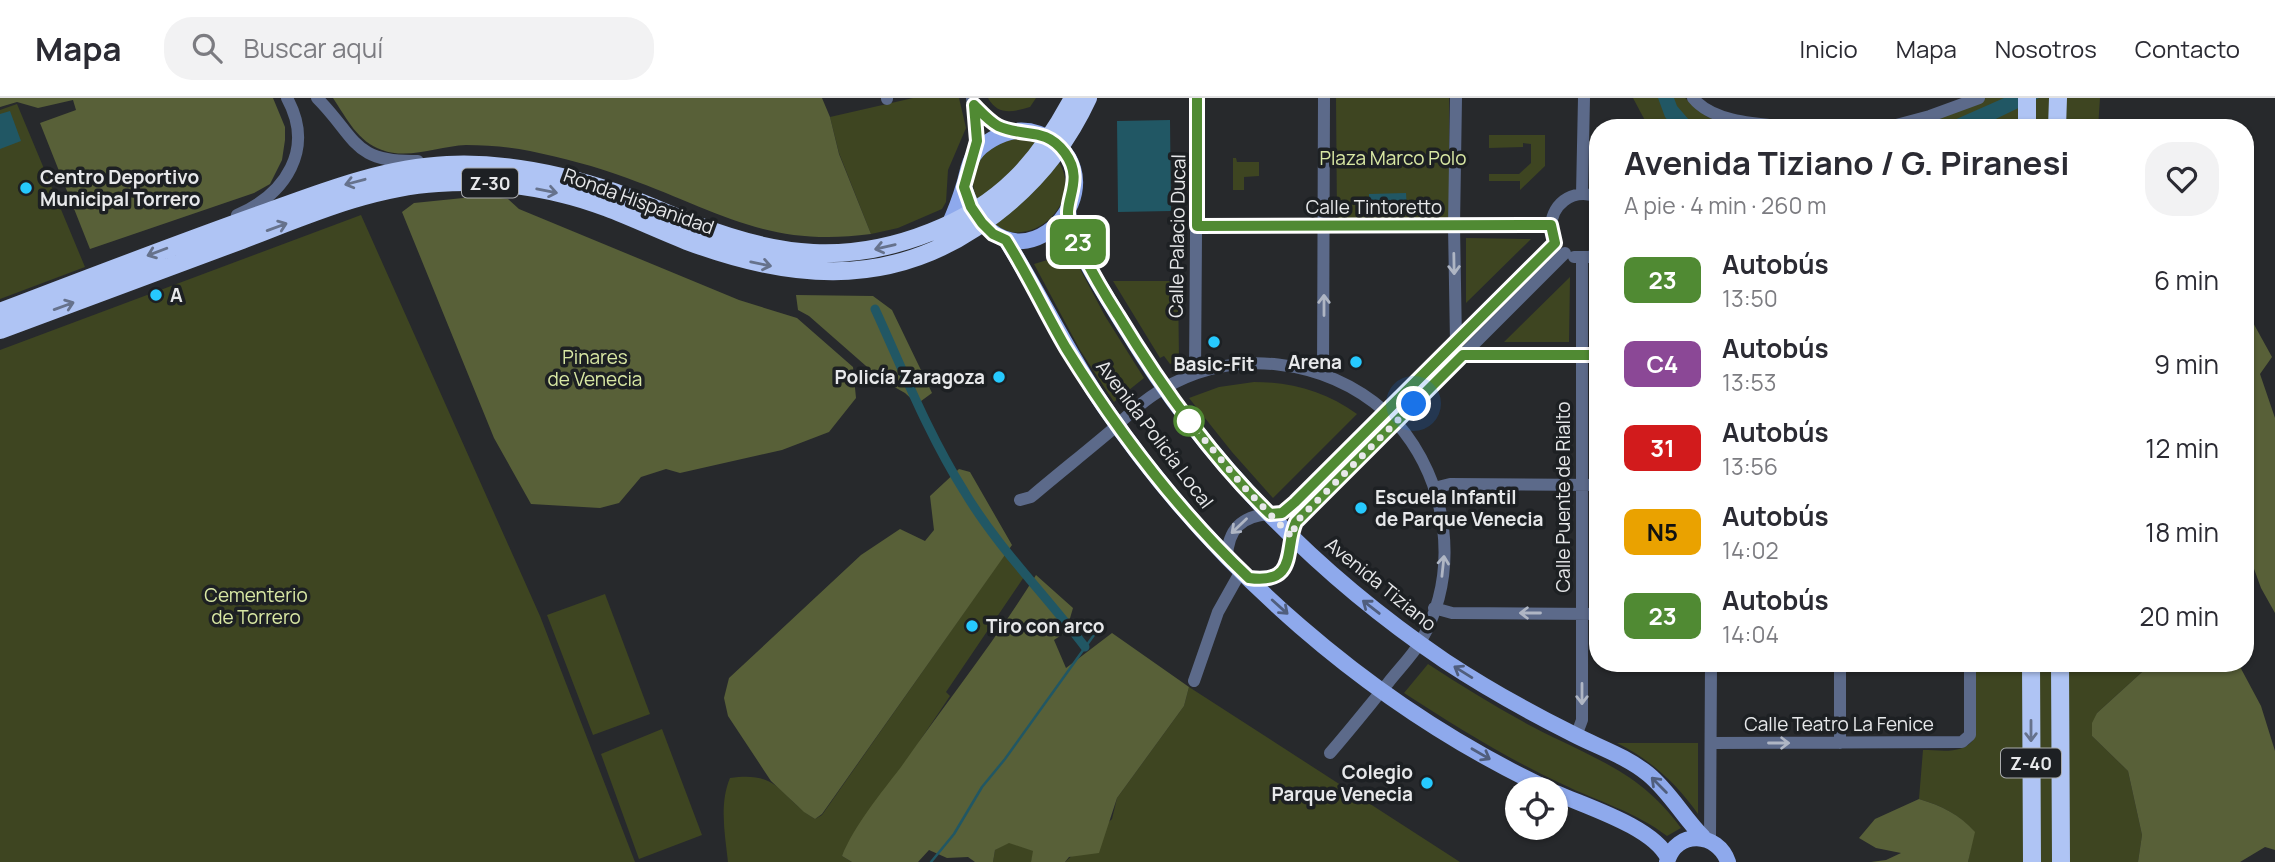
<!DOCTYPE html>
<html lang="es">
<head>
<meta charset="utf-8">
<style>
  :root { --surface:#fff; --page:#f2f2f3; --text:#2b2b33; --muted:#7c7c81; --line:#e1e1e2 }
  body { margin:0; font-family:Manrope,sans-serif; background:var(--page); color:var(--text); height:100vh; display:flex; flex-direction:column; font-size:26px; white-space:nowrap }
  * { box-sizing:border-box; margin:0 }
  p { font-size:23px; color:var(--muted) }
  .icon { flex:none; width:38px; height:38px; fill:none; stroke:currentColor; stroke-width:2; stroke-linecap:round; stroke-linejoin:round }
  .map { position:relative; flex:1; overflow:hidden }
  .details { position:absolute; left:1589px; top:21px; width:665px; height:553px; display:flex; flex-direction:column; background:var(--surface); border-radius:28px; box-shadow:0 2px 5px #0004 }
  .details>* { flex:none }
  .badge { padding:0 14px; border-radius:10px; font-size:24px; line-height:46px }
  .buttons { position:absolute; left:1505px; top:679px; display:grid; gap:14px }
  .buttons a { display:grid; place-items:center; width:63px; height:63px; border-radius:50%; background:var(--surface); box-shadow:0 2px 5px #0004; font-size:35px }
  .you { position:absolute; width:35px; height:35px; margin:-18px; border:5px solid #fff; border-radius:50%; background:#1a73e8; box-shadow:0 0 0 10px #1a73e833 }
  .map>.badge { position:absolute; translate:-50% -50%; box-shadow:0 0 0 4px #fff }
  .round { display:grid; place-items:center; flex:none; width:74px; height:74px; border-radius:28px; background:var(--page) }
  .headline { display:flex; align-items:center; justify-content:space-between; height:119px; padding:0 35px }
  h1 { font-size:33px; font-weight:700; line-height:52px }
  ul { padding:0; list-style:none }
  li { display:flex; align-items:center; gap:21px; height:84px; padding:0 35px }
  li div { flex:1 }
  li b { display:block; font-size:26px }
  li em { font-style:normal }
  li .badge { min-width:77px; font-weight:700; text-align:center }
  header { display:flex; align-items:center; gap:42px; box-sizing:border-box; height:98px; padding:0 35px; background:var(--surface); border-bottom:2px solid var(--line) }
  header strong { font-size:33px }
  nav { display:flex; gap:38px; margin-inline-start:auto; font-size:24px }
  .search { width:490px; height:63px; background:var(--page); display:flex; align-items:center; gap:18px; box-sizing:border-box; padding:0 24px; border-radius:28px; color:var(--muted); font-size:26px }
  .map>svg:first-child { display:block }
</style>
</head>
<body>
<header>
<strong>Mapa</strong>
<div class="search"><svg class="icon" aria-label="search" viewBox="0 0 24 24"><circle cx="10" cy="10" r="6"/><path d="M15 15l6 6"/></svg>Buscar aquí</div>
<nav><a>Inicio</a><a>Mapa</a><a>Nosotros</a><a>Contacto</a></nav>
</header>
<div class="map">
<svg width="2275" height="764" viewBox="0 0 2275 764">
  <rect width="100%" height="100%" fill="#27292c"/>
  <path fill="#3e4521" d="M 913,0 L 959,0 L 966,30 L 948,72 L 946,104 L 942,111 L 898,130 L 871,136 L 839,55 L 830,19 Z
    M 988,0 L 1036,0 L 1030,9 C 1013,14 998,18 988,0 Z
    M 1336,0 L 1449,0 L 1449,120 L 1337,122 Z
    M 1633,0 L 1685,0 L 1707,19 L 1758,30 L 1649,30 Z
    M 1986,0 L 2100,0 L 2098,30 L 1905,30 Z
    M 17,6 L 85,169 L 0,201 L 0,12 Z
    M 1489,37 L 1545,37 L 1545,68 L 1520,92 L 1520,83 L 1489,83 L 1489,76 L 1519,76 L 1531,65 L 1531,46 L 1523,45 L 1523,49 L 1489,50 Z
    M 1014,38 L 1042,42 L 1028,59 L 976,105 C 967,64 979,56 1014,38 Z
    M 1233,60 L 1236,60 L 1237,64 L 1259,64 L 1259,78 L 1244,79 L 1244,92 L 1233,92 Z
    M 1057,62 C 1081,93 1050,139 1011,134 C 1004,132 997,128 990,125 Z
    M 361,117 L 540,518 L 635,764 L 0,764 L 0,252 Z
    M 1466,140 L 1531,141 L 1466,205 Z
    M 1069,150 L 1105,218 L 1144,280 L 1114,304 L 1080,252 L 1034,166 L 1054,160 Z
    M 1570,179 L 1569,244 L 1504,244 Z
    M 1113,183 L 1178,183 L 1179,262 L 1170,266 L 1164,258 L 1160,260 Z
    M 1254,284 C 1292,284 1326,294 1357,316 L 1273,400 L 1232,354 L 1189,300 L 1219,289 Z
    M 1005,456 L 1028,473 L 946,594 L 950,598 L 842,758 L 852,764 L 728,764 C 725,737 719,706 730,680 C 781,673 778,698 815,721 L 822,717 Z
    M 605,496 L 650,616 L 593,637 L 547,517 Z
    M 1976,565 L 2152,565 L 2097,615 L 2092,638 L 2128,673 L 2142,737 L 2138,764 L 1968,764 L 1974,734 C 1959,716 1942,708 1919,701 L 1923,652 C 1940,652 1963,657 1974,641 Z
    M 1428,566 C 1462,588 1497,610 1533,629 C 1592,660 1640,673 1681,730 L 1667,738 C 1636,714 1597,703 1562,686 C 1506,660 1455,628 1404,595 Z
    M 1189,589 L 1460,764 L 1065,764 L 1112,721 L 1117,700 L 1184,608 Z
    M 662,631 L 702,737 L 639,761 L 601,656 Z
    M 1617,645 L 1698,645 L 1698,716 C 1677,686 1651,662 1617,645 Z
    M 1009,744 L 1034,753 L 1031,764 L 993,764 L 995,752 Z"/>
  <path fill="#586038" d="M 0,0 L 273,0 L 285,29 L 285,42 L 282,62 L 270,86 L 254,95 L 90,151 L 40,25 L 76,12 L 73,2 L 38,10 L 17,4 L 0,9 Z
    M 333,0 L 822,0 L 830,19 L 839,56 L 871,136 C 768,150 718,113 627,80 C 595,68 563,60 530,53 C 509,49 488,47 466,47 C 439,48 409,62 382,52 C 358,44 347,21 333,0 Z
    M 483,98 L 508,101 L 519,111 L 739,202 L 797,220 L 853,269 L 856,300 L 829,334 L 782,352 L 680,375 L 666,371 L 641,379 L 619,405 L 600,410 L 531,406 L 494,340 L 402,114 L 414,105 Z
    M 796,197 L 873,198 L 892,212 L 932,295 L 917,306 L 905,295 L 882,282 L 809,218 L 798,212 Z
    M 2245,214 L 2251,221 L 2272,259 L 2260,276 L 2275,320 L 2275,515 L 2261,490 L 2245,446 Z
    M 959,371 L 970,374 L 1012,447 L 822,716 L 815,721 L 804,714 L 771,683 L 728,618 L 724,600 L 729,580 L 861,457 L 900,431 L 925,443 L 934,432 L 930,398 Z
    M 1036,477 L 1073,510 L 1066,534 L 1054,542 L 1066,570 L 1112,535 L 1189,589 L 1184,608 L 1117,700 L 1099,755 L 1069,759 L 1065,764 L 1031,764 L 1033,753 L 1009,745 L 995,752 L 993,764 L 975,764 L 968,759 L 947,760 L 929,752 L 918,764 L 852,764 L 842,758 C 854,728 881,695 901,669 C 946,605 995,543 1036,477 Z
    M 2152,565 L 2238,565 L 2261,608 L 2275,653 L 2275,752 L 2265,749 L 2240,764 L 2138,764 L 2142,737 L 2128,673 L 2092,638 L 2092,625 L 2097,615 Z
    M 1919,701 C 1942,708 1959,716 1975,734 L 1968,764 L 1871,764 L 1886,762 L 1901,755 L 1876,750 L 1859,740 L 1875,721 Z"/>
  <path fill="#215764" d="M 1658,0 L 1674,0 L 1677,8 L 1696,30 L 1674,30 L 1665,19 Z
    M 2004,0 L 2039,0 L 1977,30 L 1936,30 Z
    M 10,13 L 21,43 L 0,51 L 0,16 Z
    M 1170,22 L 1171,113 L 1118,114 L 1117,23 Z
    M 1406,95 L 1407,111 L 1369,112 L 1369,96 Z"/>
  <g fill="none" stroke-linecap="round" stroke-linejoin="round">
    <path stroke="#215764" stroke-width="2.5" d="M 931,764 L 954,736 L 982,689 L 1005,661 L 1094,537"/>
    <path stroke="#215764" stroke-width="9" d="M 875,211 C 903,272 928,336 964,393 C 998,450 1045,496 1085,549"/>
    <path stroke="#5c6a8a" stroke-width="12" d="M 317,0 C 357,40 352,65 418,63
      M 887,0 L 887,1
      M 972,0 L 977,34 L 974,56
      M 1693,0 C 1715,27 1767,26 1799,30
      M 974,7 L 992,24 L 1014,33
      M 1885,30 L 1930,18 L 1979,0
      M 1582,96 L 1584,0
      M 237,117 C 286,96 315,51 287,0
      M 1197,128 L 1551,127
      M 1551,134 C 1549,107 1572,89 1598,99
      M 1574,159 L 1589,159 L 1598,156
      M 1456,244 L 1454,128 L 1456,0
      M 1463,257 L 1598,257
      M 1195,276 L 1197,0
      M 1323,276 L 1324,0
      M 1434,390 L 1450,386 L 1598,387
      M 1020,402 L 1031,399 C 1058,376 1086,354 1113,331 C 1128,317 1145,301 1163,291 C 1234,249 1324,260 1386,314
      M 1227,459 C 1228,432 1241,418 1269,416 C 1275,416 1279,416 1285,414 L 1555,145
      M 1249,480 C 1299,487 1284,449 1296,424 L 1565,155
      M 1434,510 L 1452,515 L 1598,516
      M 1194,583 L 1218,514 L 1241,473
      M 1576,638 L 1582,622 L 1582,160
      M 1711,645 L 1962,644 L 1970,637 L 1970,565
      M 1840,645 L 1840,565
      M 1330,655 C 1350,632 1369,608 1388,585 C 1399,571 1412,558 1421,543 C 1461,473 1448,383 1396,324
      M 1710,742 L 1711,565"/>
    <path stroke="#8ea9ec" stroke-width="16" d="M 1068,112 C 1070,146 1110,204 1128,234 C 1207,365 1318,477 1445,563 C 1486,590 1529,614 1573,636 C 1598,649 1626,658 1648,676 C 1670,694 1683,719 1703,739
      M 949,127 C 955,114 960,101 964,87 C 967,78 968,66 974,57 C 982,45 1001,35 1015,33 C 1031,31 1047,37 1059,48 C 1117,104 1003,207 964,89
      M 1006,142 C 1040,196 1067,254 1103,307 C 1214,470 1370,607 1548,691
      M 1556,695 C 1587,709 1653,729 1668,760
      M 1667,764 C 1676,731 1718,734 1728,764"/>
    <path stroke="#afc4f4" stroke-width="18" d="M 2027,0 L 2027,30
      M 2057,30 L 2058,0
      M 0,214 C 86,181 172,148 259,117 C 320,95 382,70 447,67 C 504,64 560,76 614,94 C 642,104 669,117 696,127 C 778,159 848,167 931,134 C 1000,108 1039,64 1073,0
      M 0,232 C 81,202 162,172 242,142 C 305,118 370,89 438,85 C 480,82 523,86 563,96 C 606,106 646,127 687,143 C 786,180 883,191 975,130 C 1024,98 1063,54 1088,0
      M 2031,565 L 2032,764
      M 2060,565 L 2061,764"/>
  </g>
  <defs><path id="oneway-shaft" d="M-6 0H5M1.5-3L5.5 0L1.5 3" fill="none" stroke-width="1.6" stroke-linecap="round" stroke-linejoin="round" transform="scale(1.75)"/></defs>
  <g stroke="#66728c">
    <use href="#oneway-shaft" transform="translate(355 84) rotate(165)"/>
    <use href="#oneway-shaft" transform="translate(547 93) rotate(11)"/>
    <use href="#oneway-shaft" transform="translate(277 129) rotate(-20)"/>
    <use href="#oneway-shaft" transform="translate(885 149) rotate(167)"/>
    <use href="#oneway-shaft" transform="translate(157 154) rotate(159)"/>
    <use href="#oneway-shaft" transform="translate(761 166) rotate(12)"/>
    <use href="#oneway-shaft" transform="translate(64 208) rotate(-20)"/>
    <use href="#oneway-shaft" transform="translate(2031 633) rotate(90)"/>
  </g>
  <g stroke="#afb6c4">
    <use href="#oneway-shaft" transform="translate(1454 166) rotate(89)"/>
    <use href="#oneway-shaft" transform="translate(1324 207) rotate(-90)"/>
    <use href="#oneway-shaft" transform="translate(1239 428) rotate(136)"/>
    <use href="#oneway-shaft" transform="translate(1443 468) rotate(-84)"/>
    <use href="#oneway-shaft" transform="translate(1530 515) rotate(-180)"/>
    <use href="#oneway-shaft" transform="translate(1582 596) rotate(90)"/>
    <use href="#oneway-shaft" transform="translate(1779 645)"/>
  </g>
  <g stroke="#505e7d">
    <use href="#oneway-shaft" transform="translate(1280 509) rotate(42)"/>
    <use href="#oneway-shaft" transform="translate(1371 509) rotate(-142)"/>
    <use href="#oneway-shaft" transform="translate(1463 574) rotate(-148)"/>
    <use href="#oneway-shaft" transform="translate(1481 656) rotate(30)"/>
    <use href="#oneway-shaft" transform="translate(1659 687) rotate(-135)"/>
  </g>
  <g fill="none" stroke-linecap="round" stroke-linejoin="round">
    <g stroke="#fff" stroke-width="16">
      <path id="line" d="M 1197,0 L 1197,128 L 1551,127 L 1555,145 L 1295,404 L 1282,415 L 1270,416 C 1210,358 1161,288 1118,217 C 1100,189 1082,158 1070,127 C 1061,103 1086,84 1065,55 C 1045,28 1024,40 998,28 C 989,23 981,14 974,7 L 977,43 L 964,89 L 971,109 L 982,125 L 993,136 L 1006,142 C 1028,177 1045,214 1066,250 C 1118,334 1177,412 1249,480 C 1299,487 1284,449 1296,424 L 1463,257 L 1598,257"/>
    </g>
    <use href="#line" stroke="#508a33" stroke-width="10"/>
    <path stroke="#e7e8ea" stroke-width="7" stroke-dasharray="0 12.6" d="M 1189,323 L 1243,388 L 1292,439 L 1296,424 L 1414,306"/>
  </g>
  <g fill="#26c9fe" stroke="#1d2023" stroke-width="2.5">
    <circle cx="26" cy="90" r="7"/>
    <circle cx="156" cy="197" r="7"/>
    <circle cx="1214" cy="244" r="7"/>
    <circle cx="1356" cy="264" r="7"/>
    <circle cx="999" cy="279" r="7"/>
    <circle cx="1361" cy="410" r="7"/>
    <circle cx="972" cy="528" r="7"/>
    <circle cx="1427" cy="685" r="7"/>
  </g>
  <circle fill="#fff" stroke="#508a33" stroke-width="3.5" cx="1189" cy="323" r="14"/>
  <g text-anchor="middle" dominant-baseline="central" stroke-width="7" stroke-linejoin="round" paint-order="stroke">
    <g fill="#1d2023" stroke="#aaacae" stroke-width="2">
      <rect x="462" y="70.5" width="56" height="29" rx="5"/>
      <rect x="2001" y="650.5" width="60" height="29" rx="5"/>
    </g>
    <g font-size="18" font-weight="bold" fill="#e7e8ea">
      <text x="490" y="85">Z-30</text>
      <text x="2031" y="665">Z-40</text>
    </g>
    <g font-size="19" fill="#d9e8a4" stroke="#1d2023">
      <text x="1393" y="60">Plaza Marco Polo</text>
      <text x="595" y="259">Pinares<tspan x="595" dy="22">de Venecia</tspan></text>
      <text x="256" y="497">Cementerio<tspan x="256" dy="22">de Torrero</tspan></text>
    </g>
    <g font-size="19" font-weight="bold" fill="#e7e8ea" stroke="#1d2023" text-anchor="start">
      <text x="40" y="79">Centro Deportivo<tspan x="40" dy="22">Municipal Torrero</tspan></text>
      <text x="170" y="197">A</text>
      <text x="1342" y="264" text-anchor="end">Arena</text>
      <text x="1214" y="266" text-anchor="middle">Basic-Fit</text>
      <text x="985" y="279" text-anchor="end">Policía Zaragoza</text>
      <text x="1375" y="399">Escuela Infantil<tspan x="1375" dy="22">de Parque Venecia</tspan></text>
      <text x="986" y="528">Tiro con arco</text>
      <text x="1413" y="674" text-anchor="end">Colegio<tspan x="1413" dy="22">Parque Venecia</tspan></text>
    </g>
    <g font-size="19" fill="#e7e8ea" stroke="#1d2023">
      <text transform="translate(639 103) rotate(20)">Ronda Hispanidad</text>
      <text x="1374" y="109">Calle Tintoretto</text>
      <text transform="translate(1177 138) rotate(-89)">Calle Palacio Ducal</text>
      <text transform="translate(1155 336) rotate(53)">Avenida Policía Local</text>
      <text transform="translate(1563 399) rotate(-90)">Calle Puente de Rialto</text>
      <text transform="translate(1381 486) rotate(39)">Avenida Tiziano</text>
      <text x="1839" y="626">Calle Teatro La Fenice</text>
    </g>
  </g>
</svg>
<div class="buttons">
<a><svg class="icon" aria-label="locate" viewBox="0 0 24 24"><circle cx="12" cy="12" r="6"/><path d="M12 2v4M12 18v4M2 12h4M18 12h4"/></svg></a>
</div>
<div class="you" style="left:1414px;top:306px"></div>
<b class="badge" style="left:1078px;top:144px;background:#508a33;color:#fff">23</b>
<section class="details">
<div class="headline"><div><h1>Avenida Tiziano / G. Piranesi</h1><p>A pie · 4 min · 260 m</p></div><a class="round"><svg class="icon" aria-label="heart" viewBox="0 0 24 24"><path d="M12 20l-8-8c-3-5 5-10 8-4 3-6 11-1 8 4z"/></svg></a></div>
<ul>
<li><span class="badge" style="background:#508a33;color:#fff">23</span><div><b>Autobús</b><p>13:50</p></div><em>6 min</em></li>
<li><span class="badge" style="background:#8b4896;color:#fff">C4</span><div><b>Autobús</b><p>13:53</p></div><em>9 min</em></li>
<li><span class="badge" style="background:#d21b1c;color:#fff">31</span><div><b>Autobús</b><p>13:56</p></div><em>12 min</em></li>
<li><span class="badge" style="background:#eaa200;color:#111">N5</span><div><b>Autobús</b><p>14:02</p></div><em>18 min</em></li>
<li><span class="badge" style="background:#508a33;color:#fff">23</span><div><b>Autobús</b><p>14:04</p></div><em>20 min</em></li>
</ul>
</section>
</div>
</body>
</html>
